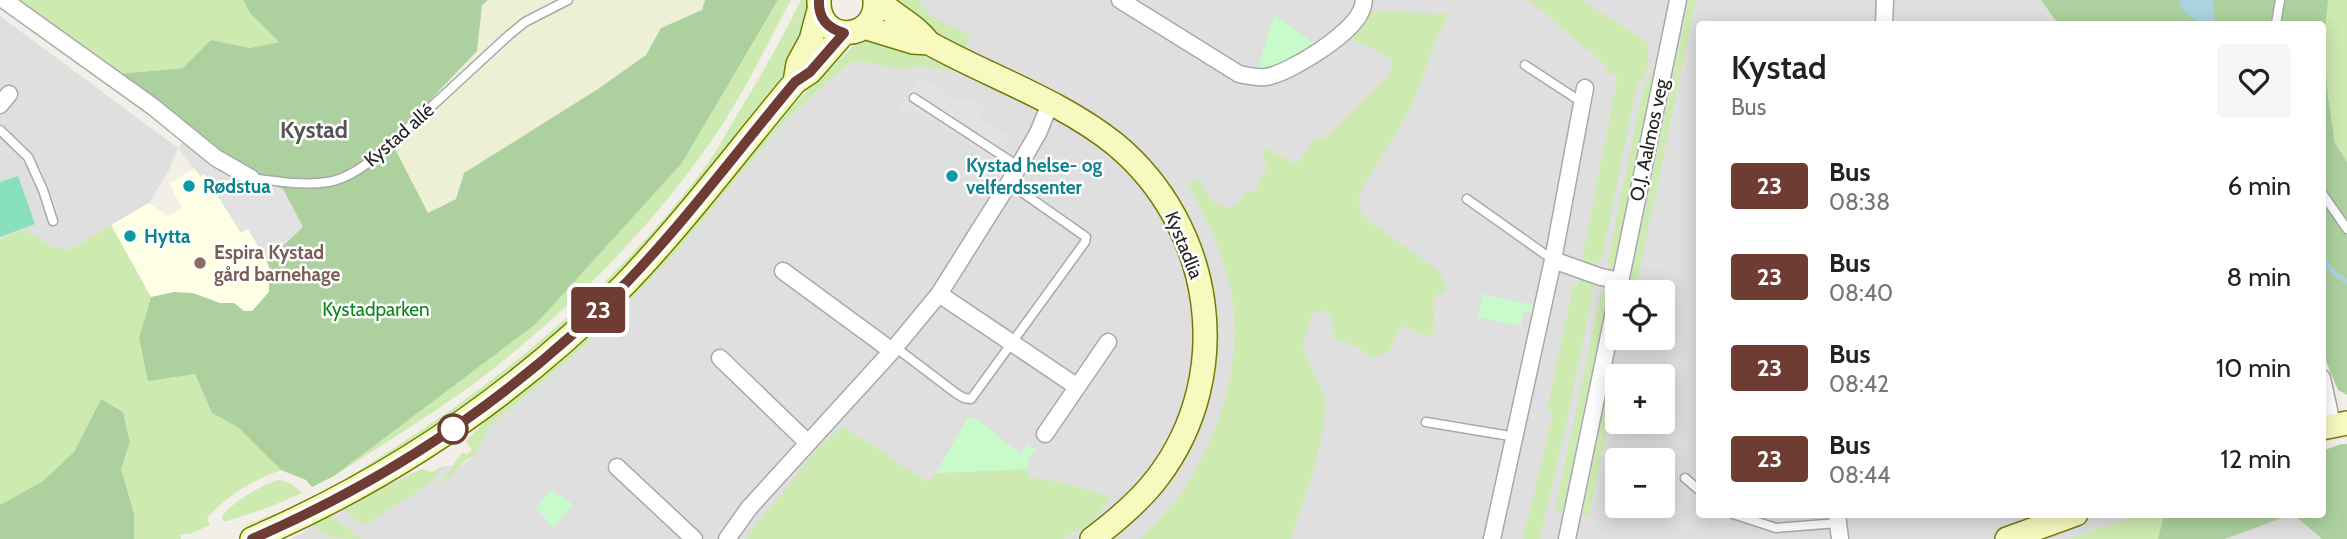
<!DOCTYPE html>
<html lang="en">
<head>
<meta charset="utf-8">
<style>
  :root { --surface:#fff; --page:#f6f6f6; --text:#222; --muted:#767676 }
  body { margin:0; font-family:Cabin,sans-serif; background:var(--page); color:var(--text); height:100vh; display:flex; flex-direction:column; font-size:26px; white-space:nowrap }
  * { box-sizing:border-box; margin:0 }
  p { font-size:23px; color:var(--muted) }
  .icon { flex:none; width:38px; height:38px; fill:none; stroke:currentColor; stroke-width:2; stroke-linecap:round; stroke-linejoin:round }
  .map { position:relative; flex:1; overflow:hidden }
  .sheet { position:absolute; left:1696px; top:21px; width:630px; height:497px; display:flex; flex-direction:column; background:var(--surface); border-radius:7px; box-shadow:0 4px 18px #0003 }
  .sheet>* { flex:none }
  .badge { padding:0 14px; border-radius:5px; font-size:24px; line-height:46px }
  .tools { position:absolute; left:1605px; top:280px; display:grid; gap:14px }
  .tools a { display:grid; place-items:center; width:70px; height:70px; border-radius:7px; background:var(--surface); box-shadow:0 4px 18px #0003; font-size:35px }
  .map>.badge { position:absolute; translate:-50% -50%; box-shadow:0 0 0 4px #fff }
  .round { display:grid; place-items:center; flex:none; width:74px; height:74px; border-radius:7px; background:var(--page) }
  .summary { display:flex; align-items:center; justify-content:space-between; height:119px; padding:0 35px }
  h1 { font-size:33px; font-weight:600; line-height:52px }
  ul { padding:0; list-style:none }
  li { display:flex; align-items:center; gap:21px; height:91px; padding:0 35px }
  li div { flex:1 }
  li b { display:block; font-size:26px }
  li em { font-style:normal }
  li .badge { min-width:77px; font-weight:700; text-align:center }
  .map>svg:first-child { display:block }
</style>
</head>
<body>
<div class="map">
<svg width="2347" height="539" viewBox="0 0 2347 539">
  <rect width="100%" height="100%" fill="#f2efe9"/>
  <path fill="#e0dfdf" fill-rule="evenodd" d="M 919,0 L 2041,0 L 2058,24 L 1699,24 L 1699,514 L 2164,515 L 2158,539 L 289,539 L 303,533 L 306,527 L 401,478 L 422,469 L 432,472 L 444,466 L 462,465 L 475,455 L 490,426 L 587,344 L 636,295 L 677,251 L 784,122 L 849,63 L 862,62 L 901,68 L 924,10 ZM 1617,292 L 1662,292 L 1662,338 L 1617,338 ZM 1617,376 L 1662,376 L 1662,422 L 1617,422 ZM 1617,460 L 1662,460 L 1662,506 L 1617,506 Z
    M 0,16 L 178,148 L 168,172 L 149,203 L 71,249 L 53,247 L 25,229 L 0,239 Z
    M 2290,514 L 2294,515 L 2322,539 L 2225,539 Z"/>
  <path fill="#ffffe5" d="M 196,168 L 200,176 L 204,174 L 240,232 L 248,229 L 299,323 L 151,297 L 111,225 L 149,203 L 168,216 L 182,208 L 169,183 Z"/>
  <path fill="#eef0d5" d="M 488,0 L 705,0 L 702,10 L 661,28 L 646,55 L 598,89 L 456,199 L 427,213 L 390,141 L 477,51 L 482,5 Z"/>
  <path fill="#cdebb0" d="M 17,0 L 243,0 L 250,13 L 280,42 L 250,48 L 211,40 L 183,68 L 118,74 Z
    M 778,0 L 791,0 C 765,48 741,99 710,143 C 649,230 572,307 489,372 C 440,410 386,442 334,476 L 536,324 L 682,163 Z
    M 801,0 L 808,0 L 805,31 L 794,58 L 766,100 L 651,241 L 579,315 L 481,397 L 387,459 L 277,517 L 237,528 C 255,521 274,515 292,507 C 329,491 363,468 397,446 C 513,372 620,280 703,170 C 715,154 724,137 734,120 C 758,81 781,41 801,0 Z
    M 894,0 L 919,0 C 930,20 950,26 970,35 L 965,51 L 941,37 Z
    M 1528,0 L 1582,0 L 1647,42 L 1649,67 L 1637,85 L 1602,258 L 1598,264 L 1584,262 L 1582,259 L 1618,75 L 1605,72 L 1606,65 Z
    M 1689,0 L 1696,0 L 1635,292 L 1628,292 Z
    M 2328,0 L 2347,0 L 2347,162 L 2335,143 L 2328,96 L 2324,42 Z
    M 1371,11 L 1449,14 L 1435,41 L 1412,106 L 1358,196 L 1360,210 L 1366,219 L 1438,270 L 1447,284 L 1444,293 L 1437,295 L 1433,300 L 1435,330 L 1428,337 C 1418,335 1413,328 1403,326 L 1400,327 L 1389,351 L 1372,358 L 1358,347 L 1334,339 L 1332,319 L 1324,310 L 1312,314 L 1302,348 L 1326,399 L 1322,435 L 1314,470 L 1291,539 L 1139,539 C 1206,483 1249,373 1230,287 C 1222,250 1206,217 1187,183 L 1198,179 L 1213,201 L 1225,208 L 1237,204 L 1247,191 L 1254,193 L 1267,167 L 1261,149 L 1265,148 L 1296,164 L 1317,137 L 1323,140 L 1389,75 L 1393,60 L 1352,38 Z
    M 867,40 L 893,44 L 952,69 L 952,71 L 919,66 L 901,69 L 862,62 L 849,63 L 784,122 L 677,251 L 636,295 L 587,344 L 490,426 L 475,455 L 466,460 L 441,486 L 440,485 L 459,456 L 464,452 L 466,455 L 472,450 L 466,441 L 779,118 L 852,47 Z
    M 1654,75 L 1615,269 L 1607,265 L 1643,89 L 1649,78 Z
    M 1061,96 C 1092,114 1122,131 1147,157 C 1226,238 1242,367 1183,464 C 1165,493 1141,517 1115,539 L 1108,539 L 1210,377 L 1168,190 Z
    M 111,225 L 151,297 L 139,338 L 195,374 L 212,413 L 239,428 L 281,470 C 255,479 225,497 207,518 L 210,524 L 208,526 L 188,535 L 187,533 L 180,535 L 181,539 L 134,539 L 134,513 L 121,469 L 130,442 L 123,412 L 101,399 L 74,452 L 43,481 L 0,505 L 0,239 L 25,229 L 53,247 L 71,249 Z
    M 1580,280 L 1592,280 L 1595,283 L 1569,412 L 1540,539 L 1523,539 L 1553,412 L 1547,410 L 1573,286 L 1577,286 Z
    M 1604,291 L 1607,296 L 1563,513 L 1558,511 L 1556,506 L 1600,296 Z
    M 1609,384 L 1614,384 L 1616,388 L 1588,518 L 1582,516 Z
    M 843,426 L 926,481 L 930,480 L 936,473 L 1027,469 L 1029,477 L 1064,483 L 1111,497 L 1092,521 L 1063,539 L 745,539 L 817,449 Z
    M 444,466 L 427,485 L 368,523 L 359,523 L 343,508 L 422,469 L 432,472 Z
    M 278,480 C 289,481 294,485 302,493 L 272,506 L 228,521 L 224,521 L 222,517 C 229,504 263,484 278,480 Z
    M 330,515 L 362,539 C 344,539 323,539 314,523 Z
    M 2139,515 L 2164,515 L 2158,539 L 2069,539 Z"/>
  <path fill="#add19e" d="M 243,0 L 488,0 L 482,5 L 477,51 L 391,141 L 428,213 L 456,199 L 464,173 L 598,89 L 646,55 L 661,28 L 702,10 L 705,0 L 778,0 L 682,163 L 536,324 L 334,476 L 312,487 L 306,480 L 281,470 L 239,428 L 212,413 L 195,374 L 148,381 L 139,338 L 151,297 L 174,292 L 193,293 L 220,303 L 234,303 L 244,311 L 252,311 L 269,292 L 269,266 L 267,261 L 278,249 L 270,184 L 242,167 L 118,74 L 183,68 L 211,40 L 250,48 L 279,42 L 250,13 Z
    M 2041,0 L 2328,0 L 2324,42 L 2328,96 L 2335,143 L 2347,162 L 2347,395 L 2338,390 L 2322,351 L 2322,24 L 2058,24 Z
    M 101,399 L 123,412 L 130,442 L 121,469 L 134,513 L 134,539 L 0,539 L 0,505 L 43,481 L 74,452 Z
    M 2341,444 L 2347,444 L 2347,539 L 2322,539 L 2294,515 L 2322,514 L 2322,451 Z
    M 2164,515 L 2164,514 L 2290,515 L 2225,539 L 2158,539 Z"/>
  <path fill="#c8facc" d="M 1274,14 L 1314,44 C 1296,55 1281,66 1258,68 Z
    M 1483,294 L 1537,306 L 1535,314 L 1524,311 L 1521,326 L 1477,317 Z
    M 968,417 L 977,419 L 1020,453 L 1028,444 L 1036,450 L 1028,459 L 1027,469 L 936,473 Z
    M 553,490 L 558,496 L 561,494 L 573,505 L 553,528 L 535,507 Z"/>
  <path fill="#88e0be" d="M 18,176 L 35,224 L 0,237 L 0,182 Z"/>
  <path fill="#e2e2e2" d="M 921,76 L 950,97 L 952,96 L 963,103 L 968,97 L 984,108 L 979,117 L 1011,138 L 997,162 L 916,110 L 910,110 L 905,115 L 898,110 Z
    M 187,138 L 208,158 L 240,182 L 270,184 L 283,189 L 303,227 L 267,261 L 248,229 L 241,233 L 204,174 L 200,176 L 178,148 Z"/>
  <path fill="#aad3df" d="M 2179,0 L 2213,0 L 2215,24 C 2200,25 2182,16 2179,0 Z"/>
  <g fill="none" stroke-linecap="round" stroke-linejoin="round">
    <path stroke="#aad3df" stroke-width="5" d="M 2322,257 L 2334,273 L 2347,282"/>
    <g stroke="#a9a9a9" stroke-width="11">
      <path id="lane" d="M 2276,24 L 2280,0
        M 1525,65 L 1583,103
        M 914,98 L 1018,166
        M 0,130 L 28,157 L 43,190 L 53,221
        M 251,178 C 275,181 303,186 328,182 C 348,179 365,165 380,154 L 509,35 L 525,22 L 568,0
        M 2322,193 L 2347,229
        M 1467,199 L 1553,260
        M 895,347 L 957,394 L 964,398 L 971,399 L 1085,242 L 1086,237 L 1009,183
        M 1426,422 L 1516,437
        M 1685,478 L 1699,490
        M 1733,514 L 1776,528 L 1838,523"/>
    </g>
    <g stroke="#a9a9a9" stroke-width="19">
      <path id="street" d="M 4,0 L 152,106 L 216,158 L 251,178
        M 1120,0 L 1239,74 C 1248,76 1257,78 1266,77 C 1290,73 1352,34 1361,11 C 1363,8 1363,4 1364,0
        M 1884,24 L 1885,0
        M 0,105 L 9,94
        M 1553,260 L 1601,277 L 1620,281
        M 783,271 L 892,351
        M 1618,292 L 1678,0
        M 939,294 L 1076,386
        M 720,358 L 807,442
        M 2322,378 L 2332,424
        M 1045,434 L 1108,342
        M 617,467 L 694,539
        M 1837,514 L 1840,539
        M 727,539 L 749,508 L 892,351 L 939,294 L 1009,183 L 1038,133 L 1050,104
        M 1492,539 L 1553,260 L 1585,88
        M 1567,539 L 1617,297"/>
    </g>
    <g stroke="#707d05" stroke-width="26">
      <path id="secondary" d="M 819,0 C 817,45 878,42 875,0
        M 878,0 C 894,16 915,24 929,43
        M 864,27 L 913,42 L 929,43 C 990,77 1060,100 1115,144 C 1214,226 1236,374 1158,477 C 1140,501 1116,521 1092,539
        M 795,82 L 798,64 L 811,40 L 819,10
        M 2322,428 L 2347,423
        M 252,539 C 393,478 520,391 627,282 C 687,219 739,149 795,82 L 810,72 L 844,33
        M 2007,539 L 2076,514"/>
    </g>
    <use href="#lane" stroke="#fff" stroke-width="8"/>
    <use href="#street" stroke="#fff" stroke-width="16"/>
    <use href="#secondary" stroke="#f7fabf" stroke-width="23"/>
  </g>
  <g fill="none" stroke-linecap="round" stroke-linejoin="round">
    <g stroke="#fff" stroke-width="16">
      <path id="line" d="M 252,539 C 393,478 520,392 627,282 C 687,219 739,149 795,82 L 810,72 L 844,33 C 827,28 818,18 819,0"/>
    </g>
    <use href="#line" stroke="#6e3c32" stroke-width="10"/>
  </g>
  <g fill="#0f9aa8" stroke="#fff" stroke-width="2.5">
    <circle cx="952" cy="176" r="7"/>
    <circle cx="189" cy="186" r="7"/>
    <circle cx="130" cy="236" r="7"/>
  </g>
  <circle fill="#8d6e63" stroke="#fff" stroke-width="2.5" cx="200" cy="263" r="7"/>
  <circle fill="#fff" stroke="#6e3c32" stroke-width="3.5" cx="453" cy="429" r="14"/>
  <g text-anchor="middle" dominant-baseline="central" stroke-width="5" stroke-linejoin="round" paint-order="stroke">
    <g font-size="19" fill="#222" stroke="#fff">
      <text transform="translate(399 135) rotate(-41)">Kystad allé</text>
      <text transform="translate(1649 140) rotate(-78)">O.J. Aalmos veg</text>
      <text transform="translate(1184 245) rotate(68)">Kystadlia</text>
    </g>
    <g font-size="19" font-weight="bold" fill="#0d838f" stroke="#fff" text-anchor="start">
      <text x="966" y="165">Kystad helse- og<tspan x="966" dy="22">velferdssenter</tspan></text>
      <text x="203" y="186">Rødstua</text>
      <text x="144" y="236">Hytta</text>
    </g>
    <g font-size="19" font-weight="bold" fill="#785e54" stroke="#fff" text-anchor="start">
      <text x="214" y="252">Espira Kystad<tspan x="214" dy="22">gård barnehage</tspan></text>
    </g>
    <g font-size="19" fill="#0c8416" stroke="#fff">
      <text x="376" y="309">Kystadparken</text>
    </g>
    <g font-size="23" font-weight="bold" fill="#555" stroke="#fff">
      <text x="314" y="130">Kystad</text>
    </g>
  </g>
</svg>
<div class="tools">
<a><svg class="icon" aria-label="locate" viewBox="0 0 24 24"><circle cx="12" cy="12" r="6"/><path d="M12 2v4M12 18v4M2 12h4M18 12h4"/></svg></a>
<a>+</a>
<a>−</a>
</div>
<b class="badge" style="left:598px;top:310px;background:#6e3c32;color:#fff">23</b>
<section class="sheet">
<div class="summary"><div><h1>Kystad</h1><p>Bus</p></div><a class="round"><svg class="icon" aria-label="heart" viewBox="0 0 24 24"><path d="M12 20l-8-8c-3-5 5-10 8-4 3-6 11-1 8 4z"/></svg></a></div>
<ul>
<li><span class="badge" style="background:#6e3c32;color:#fff">23</span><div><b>Bus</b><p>08:38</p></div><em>6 min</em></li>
<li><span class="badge" style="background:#6e3c32;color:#fff">23</span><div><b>Bus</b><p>08:40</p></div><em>8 min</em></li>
<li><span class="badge" style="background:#6e3c32;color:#fff">23</span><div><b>Bus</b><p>08:42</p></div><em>10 min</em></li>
<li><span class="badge" style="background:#6e3c32;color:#fff">23</span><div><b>Bus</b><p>08:44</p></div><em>12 min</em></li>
</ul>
</section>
</div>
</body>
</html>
